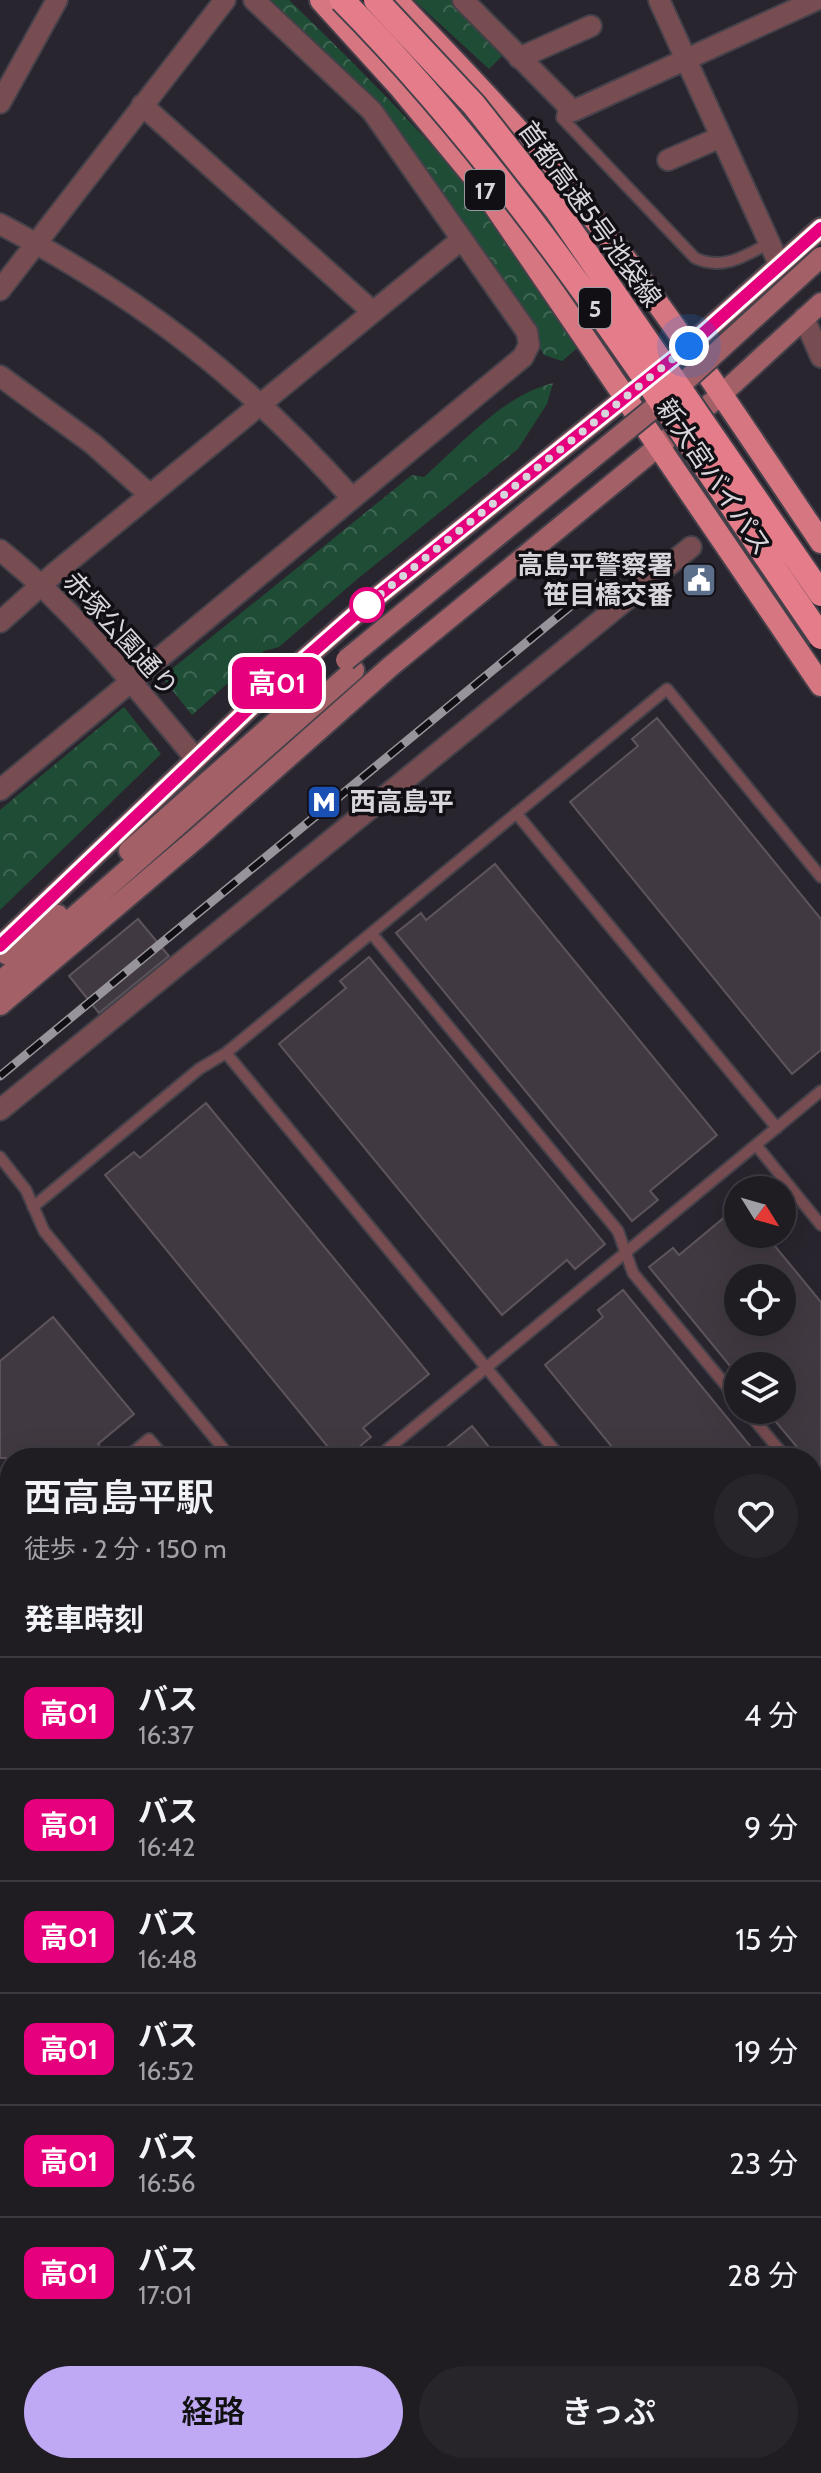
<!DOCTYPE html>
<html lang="ja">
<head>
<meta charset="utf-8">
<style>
  :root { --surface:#1f1c22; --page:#27252a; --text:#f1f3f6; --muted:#a1a1a5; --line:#3c3a40; --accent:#bfa8f4 }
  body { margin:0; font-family:Cabin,"Noto Sans JP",sans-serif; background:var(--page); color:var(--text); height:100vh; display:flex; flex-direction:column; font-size:30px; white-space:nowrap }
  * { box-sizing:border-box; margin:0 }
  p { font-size:26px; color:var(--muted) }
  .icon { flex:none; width:44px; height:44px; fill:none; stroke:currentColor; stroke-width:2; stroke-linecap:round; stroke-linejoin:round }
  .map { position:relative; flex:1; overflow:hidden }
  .drawer { position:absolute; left:0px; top:1448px; width:822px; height:1026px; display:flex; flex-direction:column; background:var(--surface); border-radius:32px 32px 0 0; box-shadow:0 8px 32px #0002,0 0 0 2px var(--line) }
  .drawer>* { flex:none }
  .badge { padding:0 16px; border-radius:12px; font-size:28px; line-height:52px }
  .needle { width:52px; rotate:127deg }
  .buttons { position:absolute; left:724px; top:1176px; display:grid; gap:16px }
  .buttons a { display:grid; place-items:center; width:72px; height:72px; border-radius:50%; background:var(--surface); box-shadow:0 8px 32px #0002,0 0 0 2px var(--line); font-size:40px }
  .you { position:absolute; width:40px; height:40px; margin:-20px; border:6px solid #fff; border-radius:50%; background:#1a73e8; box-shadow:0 0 0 12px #1a73e833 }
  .map>.badge { position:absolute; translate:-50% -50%; box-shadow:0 0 0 4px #fff }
  h2 { padding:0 24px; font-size:30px; line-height:72px }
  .round { display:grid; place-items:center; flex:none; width:84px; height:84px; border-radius:42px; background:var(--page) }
  .overview { display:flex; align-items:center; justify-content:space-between; height:136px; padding:0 24px }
  h1 { font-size:38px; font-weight:600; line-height:60px }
  .action { display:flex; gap:16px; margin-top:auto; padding:16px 24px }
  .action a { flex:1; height:92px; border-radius:48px; background:var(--accent); color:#111; font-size:32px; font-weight:600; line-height:92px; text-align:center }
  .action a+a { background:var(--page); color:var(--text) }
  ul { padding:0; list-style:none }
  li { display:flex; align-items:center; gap:24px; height:112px; padding:0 24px; border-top:2px solid var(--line) }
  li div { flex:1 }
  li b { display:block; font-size:30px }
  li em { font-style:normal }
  li .badge { min-width:88px; font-weight:700; text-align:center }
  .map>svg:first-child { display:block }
</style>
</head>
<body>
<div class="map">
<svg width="821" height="2473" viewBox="0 0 821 2473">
  <defs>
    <pattern id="forest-crowns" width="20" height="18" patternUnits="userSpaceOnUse" patternTransform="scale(2)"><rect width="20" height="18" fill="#1f4c35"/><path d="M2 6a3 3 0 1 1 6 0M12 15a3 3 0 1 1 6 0" fill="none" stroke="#3f6552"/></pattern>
    <pattern id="water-rules" width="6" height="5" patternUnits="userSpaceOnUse" patternTransform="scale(2)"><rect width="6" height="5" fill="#485c84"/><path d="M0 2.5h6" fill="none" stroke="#627395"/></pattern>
  </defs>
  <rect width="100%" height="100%" fill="#29252e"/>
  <path fill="url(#forest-crowns)" d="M 255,0 L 289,0 C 346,55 403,112 455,172 C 501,227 541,286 580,346 L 562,361 L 544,355 L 521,317 L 378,112 Z
    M 414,0 L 457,0 L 504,54 L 489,69 Z
    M 553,383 L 547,404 L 518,449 L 355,581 L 279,647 L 264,651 L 192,715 L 162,677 L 412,475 L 424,477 C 463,443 502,396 553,383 Z
    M 124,707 L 161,754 L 0,910 L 0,810 Z"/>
  <path fill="url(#water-rules)" d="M 821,2007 L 821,2136 L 812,2141 L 812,2012 Z
    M 80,2464 L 287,2464 L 273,2473 L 66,2473 Z"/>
  <path fill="#413941" stroke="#5d545c" stroke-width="2" fill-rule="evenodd" d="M 657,718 L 821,919 L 821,1050 L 792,1074 L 570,802 L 638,746 L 632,739 Z
    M 495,864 L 717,1135 L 650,1191 L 658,1200 L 632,1221 L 396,933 L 421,913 L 426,920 Z
    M 138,919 L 169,956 L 99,1013 L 69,976 Z
    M 369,957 L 605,1244 L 575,1269 L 567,1260 L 502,1315 L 279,1044 L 346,988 L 340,981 Z
    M 206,1103 L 429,1374 L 363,1428 L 371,1437 L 346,1458 L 337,1458 L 105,1175 L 134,1152 L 140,1158 Z
    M 738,1206 L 738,1234 L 765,1234 L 821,1302 L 821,1476 L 812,1466 L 812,1458 L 806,1458 L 766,1410 L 782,1410 L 782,1366 L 730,1366 L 649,1267 L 673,1248 L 679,1255 ZM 738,1278 L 782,1278 L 782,1322 L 738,1322 Z
    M 623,1290 L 760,1458 L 621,1458 L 545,1365 L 603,1317 L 598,1310 Z
    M 53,1317 L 134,1414 L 98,1444 L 109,1458 L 0,1458 L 0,1361 Z
    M 472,1426 L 498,1458 L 433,1458 Z"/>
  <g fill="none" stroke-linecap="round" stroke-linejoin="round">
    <g stroke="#45414a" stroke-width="14">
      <path id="service" d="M 564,105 L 562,118 L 695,258 C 723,271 745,256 769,243
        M 516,813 L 777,1128
        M 372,934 L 618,1231 L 633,1273 L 738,1400
        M 226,1053 L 561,1458
        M 756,1145 L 821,1225
        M 0,1157 L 26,1190 L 44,1231 L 231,1458
        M 33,1207 L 199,1069 L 226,1053 L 667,689 L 821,877
        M 746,1410 L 786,1458
        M 126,1458 L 149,1439 L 165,1458
        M 377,1458 L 821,1091
        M 812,1490 L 821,1500
        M 812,1633 L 821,1626
        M 812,1750 L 821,1761
        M 812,1776 L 821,1768
        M 0,1845 L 10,1857
        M 0,2140 L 10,2152"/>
    </g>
    <g stroke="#45414a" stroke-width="24">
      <path id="minor" d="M 254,0 L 372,111 L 527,332
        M 463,0 L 573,111 L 816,0
        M 659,0 L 780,266
        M 519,58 L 591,26
        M 0,103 L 57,0
        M 142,105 L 373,312
        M 668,160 L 721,137
        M 0,290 L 225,0
        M 804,318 L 821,357
        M 0,376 L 93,444 L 150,495
        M 0,622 L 56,572 L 462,239
        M 0,1110 L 691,547
        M 812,2176 L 821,2171
        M 812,2280 L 821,2275
        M 326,2473 L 340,2464
        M 488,2473 L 503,2464
        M 690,2473 L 697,2464"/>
    </g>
    <g stroke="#45414a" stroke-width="24">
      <path id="tertiary" d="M 0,224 C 144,300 244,378 352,498
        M 0,550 C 76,611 134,685 196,759
        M 0,790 L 523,357 L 529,345 L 527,332
        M 812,1945 L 821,1940
        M 0,2457 L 10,2449"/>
    </g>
    <g stroke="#45414a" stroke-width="24">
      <path id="secondary" d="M 129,851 L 306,695
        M 0,946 L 260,698 L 357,613 L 689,346 L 821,228
        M 6,954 L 58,915
        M 0,982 L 354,670
        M 0,1005 L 198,837 L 391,666 L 722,394 L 821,303"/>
    </g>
    <g stroke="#45414a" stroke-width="26">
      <path id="trunk" d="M 321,0 L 399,86 L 480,184 L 821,685
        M 396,0 C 470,77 544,155 610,239 C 685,337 752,440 821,542"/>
    </g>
    <use href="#service" stroke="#784d51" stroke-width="10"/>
    <use href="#minor" stroke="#784d51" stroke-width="20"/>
    <use href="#tertiary" stroke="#784d51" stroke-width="20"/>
    <use href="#secondary" stroke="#a46067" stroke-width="20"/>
    <use href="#trunk" stroke="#d67681" stroke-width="22"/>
    <g stroke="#97949b" stroke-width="9">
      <path id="rail" d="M 0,1076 L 629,558"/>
    </g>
    <use href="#rail" stroke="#110f13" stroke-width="6" stroke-dasharray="18" stroke-linecap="butt"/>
    <g stroke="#45414a" stroke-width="24" stroke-linecap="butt">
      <path id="secondary-bridge" d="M 346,660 L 672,393 L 821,257"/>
    </g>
    <g stroke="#45414a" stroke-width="28" stroke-linecap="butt">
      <path id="motorway-bridge" d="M 342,0 C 530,190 670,418 821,637
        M 376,0 L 474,105 L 556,209 L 821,594"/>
    </g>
    <use href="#secondary-bridge" stroke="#a46067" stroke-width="20"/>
    <use href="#motorway-bridge" stroke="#e57c89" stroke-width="24"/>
  </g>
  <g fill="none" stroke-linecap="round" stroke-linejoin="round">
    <g stroke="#fff" stroke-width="18">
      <path id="line" d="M 0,946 L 260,698 L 357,613 L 689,346 L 821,228"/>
    </g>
    <use href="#line" stroke="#e6007e" stroke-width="12"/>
    <path stroke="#d8d6dc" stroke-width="8" stroke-dasharray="0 14.4" d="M 367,605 L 357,613 L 689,346"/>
  </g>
  <defs>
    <g id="civic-square" transform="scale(1.8)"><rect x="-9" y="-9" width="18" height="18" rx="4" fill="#5c6f8a" stroke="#110f13"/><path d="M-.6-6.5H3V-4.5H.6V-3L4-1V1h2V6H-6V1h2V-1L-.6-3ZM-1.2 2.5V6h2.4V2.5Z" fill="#fff"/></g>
    <g id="metro-square" transform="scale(1.8)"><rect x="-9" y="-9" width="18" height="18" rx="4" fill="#1a4fb4" stroke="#110f13"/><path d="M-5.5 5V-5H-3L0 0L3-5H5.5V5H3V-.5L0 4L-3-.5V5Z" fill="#fff"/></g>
  </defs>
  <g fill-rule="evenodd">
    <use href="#civic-square" x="699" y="580"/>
    <use href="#metro-square" x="324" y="802"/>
  </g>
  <circle fill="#fff" stroke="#e6007e" stroke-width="4" cx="367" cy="605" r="16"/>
  <g text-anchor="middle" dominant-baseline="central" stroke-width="7" stroke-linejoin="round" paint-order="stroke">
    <g fill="#110f13" stroke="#9c9aa0" stroke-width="2">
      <rect x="465" y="170" width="40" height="40" rx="6"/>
      <rect x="579" y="288" width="32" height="40" rx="6"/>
    </g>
    <g font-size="24" font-weight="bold" fill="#d8d6dc">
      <text x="485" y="190">17</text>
      <text x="595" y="308">5</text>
    </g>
    <g font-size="26" fill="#d8d6dc" stroke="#110f13">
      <text transform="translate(590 214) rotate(54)">首都高速5号池袋線</text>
      <text transform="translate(714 477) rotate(56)">新大宮バイパス</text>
      <text transform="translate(121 634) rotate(48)">赤塚公園通り</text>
    </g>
    <g font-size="26" font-weight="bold" fill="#d8d6dc" stroke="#110f13" text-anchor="end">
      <text x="673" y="565">高島平警察署<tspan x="673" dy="30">笹目橋交番</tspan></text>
      <text x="350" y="802" text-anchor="start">西高島平</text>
    </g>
  </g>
</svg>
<div class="buttons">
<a><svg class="needle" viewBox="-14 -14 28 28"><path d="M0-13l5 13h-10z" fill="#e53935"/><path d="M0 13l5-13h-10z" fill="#a1a1a5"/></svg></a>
<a><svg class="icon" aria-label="locate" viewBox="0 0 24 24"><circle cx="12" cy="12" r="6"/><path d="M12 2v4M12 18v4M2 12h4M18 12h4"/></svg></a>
<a><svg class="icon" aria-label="layers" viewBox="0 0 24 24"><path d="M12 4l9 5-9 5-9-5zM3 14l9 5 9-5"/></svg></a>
</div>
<div class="you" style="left:689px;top:346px"></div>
<b class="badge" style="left:277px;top:683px;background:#e6007e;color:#fff">高01</b>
<section class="drawer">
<div class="overview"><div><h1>西高島平駅</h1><p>徒歩 · 2 分 · 150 m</p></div><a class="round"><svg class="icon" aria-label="heart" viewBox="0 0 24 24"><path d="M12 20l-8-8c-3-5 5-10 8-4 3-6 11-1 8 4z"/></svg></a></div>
<h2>発車時刻</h2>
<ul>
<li><span class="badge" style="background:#e6007e;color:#fff">高01</span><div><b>バス</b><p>16:37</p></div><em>4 分</em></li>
<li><span class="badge" style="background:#e6007e;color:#fff">高01</span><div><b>バス</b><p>16:42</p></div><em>9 分</em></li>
<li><span class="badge" style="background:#e6007e;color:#fff">高01</span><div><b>バス</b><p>16:48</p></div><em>15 分</em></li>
<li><span class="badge" style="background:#e6007e;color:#fff">高01</span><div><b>バス</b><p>16:52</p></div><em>19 分</em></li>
<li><span class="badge" style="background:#e6007e;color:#fff">高01</span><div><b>バス</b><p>16:56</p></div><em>23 分</em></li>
<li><span class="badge" style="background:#e6007e;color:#fff">高01</span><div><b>バス</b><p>17:01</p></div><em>28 分</em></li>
</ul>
<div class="action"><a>経路</a><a>きっぷ</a></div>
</section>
</div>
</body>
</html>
